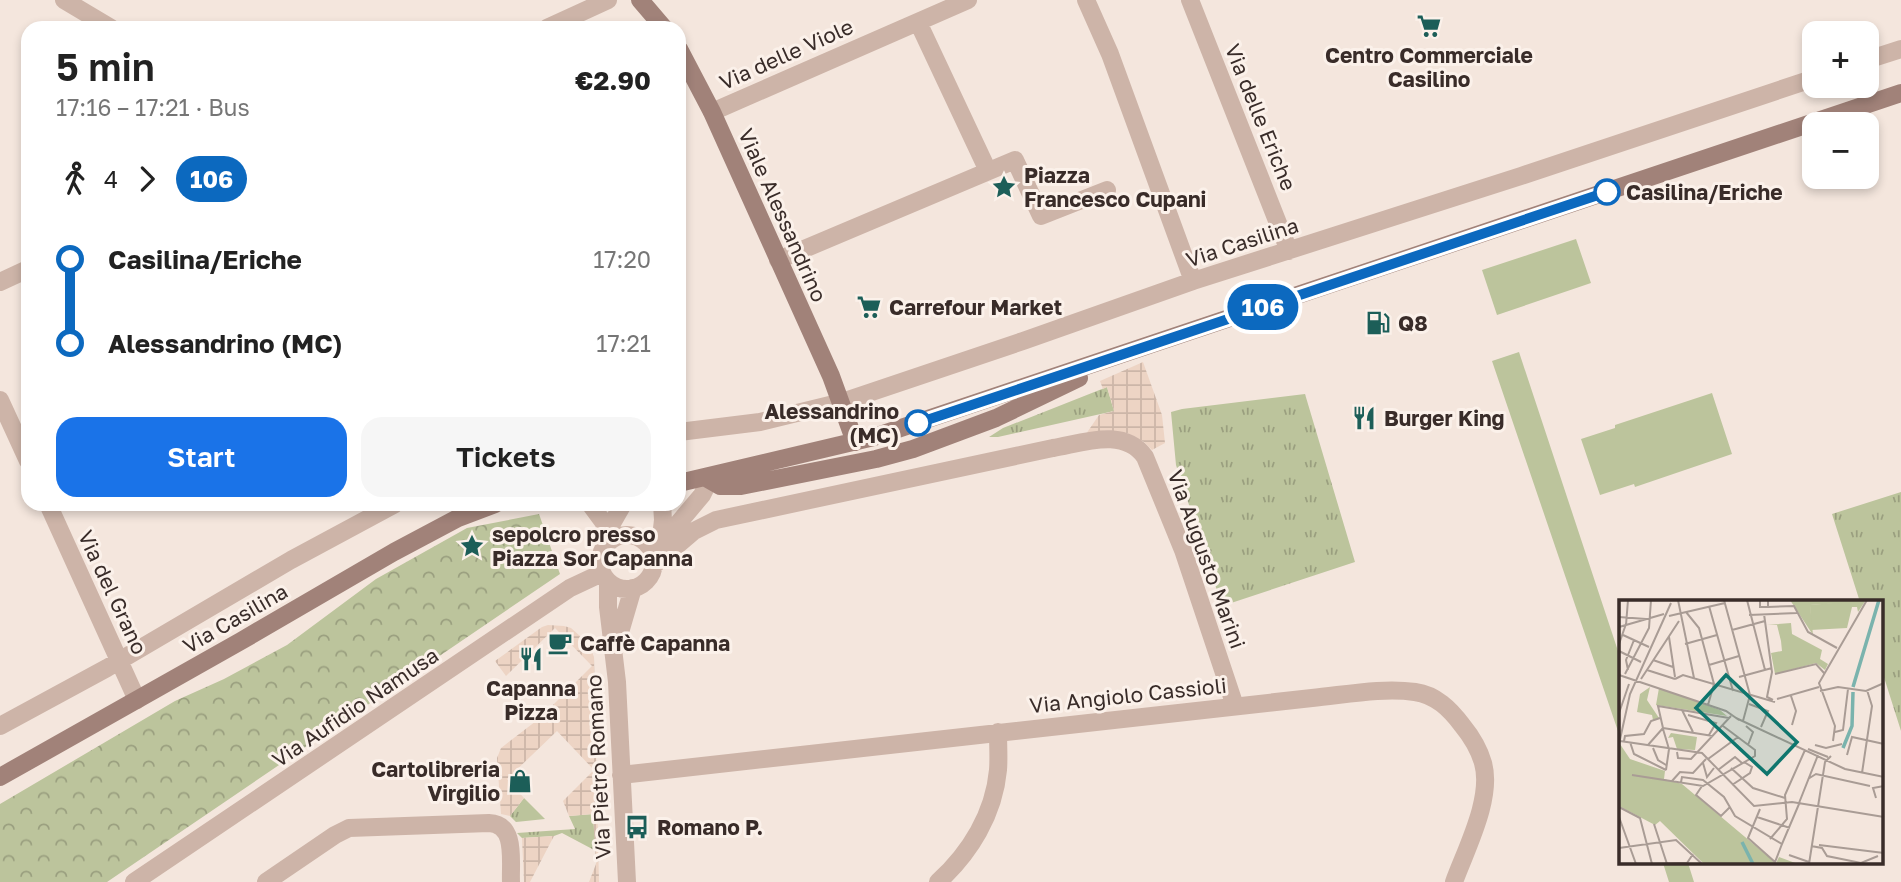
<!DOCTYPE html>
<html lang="en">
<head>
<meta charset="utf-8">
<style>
  :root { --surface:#fff; --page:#f6f6f6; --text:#222; --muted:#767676; --accent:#1a73e8 }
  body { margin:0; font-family:"Golos Text",sans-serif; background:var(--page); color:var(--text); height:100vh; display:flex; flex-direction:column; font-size:26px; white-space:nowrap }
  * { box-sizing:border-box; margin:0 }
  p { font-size:23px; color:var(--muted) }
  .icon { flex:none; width:38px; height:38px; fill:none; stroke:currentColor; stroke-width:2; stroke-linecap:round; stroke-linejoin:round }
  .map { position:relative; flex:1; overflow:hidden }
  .side { position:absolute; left:21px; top:21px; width:665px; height:490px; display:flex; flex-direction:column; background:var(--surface); border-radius:21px; box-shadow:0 4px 10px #0003 }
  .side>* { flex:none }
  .badge { padding:0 14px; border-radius:23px; font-size:24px; line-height:46px }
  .buttons { position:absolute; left:1802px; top:21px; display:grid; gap:14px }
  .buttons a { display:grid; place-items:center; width:77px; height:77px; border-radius:14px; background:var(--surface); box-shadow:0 4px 10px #0003; font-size:35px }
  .map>.badge { position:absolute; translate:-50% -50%; box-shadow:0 0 0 4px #fff }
  .legs { display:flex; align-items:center; gap:10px; height:77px; padding:0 35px; font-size:23px }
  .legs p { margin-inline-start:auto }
  .summary { display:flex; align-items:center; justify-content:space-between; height:119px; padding:0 35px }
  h1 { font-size:38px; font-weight:600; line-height:52px }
  .cta { display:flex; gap:14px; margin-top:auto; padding:14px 35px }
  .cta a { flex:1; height:80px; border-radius:21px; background:var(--accent); color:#fff; font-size:28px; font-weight:600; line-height:80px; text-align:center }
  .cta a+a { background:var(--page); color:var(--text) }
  ul { padding:0 35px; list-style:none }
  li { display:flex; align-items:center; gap:24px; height:84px; font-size:26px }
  li i { display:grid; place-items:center; width:10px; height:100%; margin:0 9px; background:currentColor }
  li i::after { content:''; width:18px; height:18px; margin:-9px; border:5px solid; border-radius:50%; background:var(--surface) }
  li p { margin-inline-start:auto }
  li:first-child i { background:linear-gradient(#0000 50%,currentColor 0) }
  li:last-child i { background:linear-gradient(currentColor 50%,#0000 0) }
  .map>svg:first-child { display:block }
</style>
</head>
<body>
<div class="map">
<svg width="1901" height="882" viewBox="0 0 1901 882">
  <defs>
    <pattern id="grass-tufts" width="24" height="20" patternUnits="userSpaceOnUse" patternTransform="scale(1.75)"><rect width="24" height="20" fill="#bcc49c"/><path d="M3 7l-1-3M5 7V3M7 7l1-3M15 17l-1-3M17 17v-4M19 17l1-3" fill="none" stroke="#9a9f7f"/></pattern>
    <pattern id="park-crowns" width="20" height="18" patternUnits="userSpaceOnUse" patternTransform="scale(1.75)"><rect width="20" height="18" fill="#bcc49c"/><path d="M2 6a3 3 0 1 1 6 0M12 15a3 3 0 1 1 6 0" fill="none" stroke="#9a9f7f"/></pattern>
    <pattern id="plaza-grid" width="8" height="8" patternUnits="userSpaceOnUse" patternTransform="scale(1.75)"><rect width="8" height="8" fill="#edd4c4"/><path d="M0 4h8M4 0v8" fill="none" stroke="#ccb6a8"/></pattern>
  </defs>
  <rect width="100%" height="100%" fill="#f4e6dd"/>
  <path fill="url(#grass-tufts)" d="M 1107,387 L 1114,411 L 998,437 L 989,437 L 1003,428 Z
    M 1305,394 L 1355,562 L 1222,606 L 1176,465 L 1171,412 L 1182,409 Z
    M 1901,492 L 1901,731 L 1882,671 L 1882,602 L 1860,602 L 1832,514 Z
    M 524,798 L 545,819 L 516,822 L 510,816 Z
    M 593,814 L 596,851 L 562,833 L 554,836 L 522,838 L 517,833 L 575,829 L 569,816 Z"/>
  <path fill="url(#park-crowns)" d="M 539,514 L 560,574 L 107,882 L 0,882 L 0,804 L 175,701 L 224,679 L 287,645 L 376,579 L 467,528 Z"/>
  <path fill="#bcc49c" d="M 1576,239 L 1591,283 L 1497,315 L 1482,270 Z
    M 1519,352 L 1621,660 L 1621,740 L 1492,361 Z
    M 1712,393 L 1732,454 L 1635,487 L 1634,484 L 1600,495 L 1581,439 L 1615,428 L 1615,425 Z
    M 1663,863 L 1688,863 L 1694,882 L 1669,882 Z"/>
  <path fill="url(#plaza-grid)" d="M 1143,362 L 1162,415 L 1165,443 L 1152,450 L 1144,442 L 1127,433 L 1086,434 L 1099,415 L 1114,411 L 1107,387 L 1103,389 L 1100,381 Z
    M 548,625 L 564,626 L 571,628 L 589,644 L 594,657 L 599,882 L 589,882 L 596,864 L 593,814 L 569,816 L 563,801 L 594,770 L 557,731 L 507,779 L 524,798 L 510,816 L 501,814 L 497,758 L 501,748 L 540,718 L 592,666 L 555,628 L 506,676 L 495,661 L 542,627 Z
    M 554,836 L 530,882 L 524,882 L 522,838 Z"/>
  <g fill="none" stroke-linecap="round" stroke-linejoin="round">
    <path stroke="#cdb4a8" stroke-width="18" d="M 64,0 L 111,28
      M 1086,0 L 1110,54 L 1193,281
      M 1190,0 L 1289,251
      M 918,22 L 988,171
      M 547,28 L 608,0
      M 1867,60 L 1901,49
      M 712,112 L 968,0
      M 778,260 L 1015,160 L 1041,216 L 1107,190
      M 0,282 L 28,269
      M 0,400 L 28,461
      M 679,432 L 760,422 L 842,402 L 1023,341 L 1193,281 L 1521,176 L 1815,78
      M 48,504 L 137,700
      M 590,504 L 604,523 L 608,543
      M 607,532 L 623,504
      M600 562a27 27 0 1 1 54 0a27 27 0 1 1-54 0Z
      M 660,545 L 663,520 L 662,504
      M 655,555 L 660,545 L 702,495 L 705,489 L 706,478
      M 653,566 L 694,531 L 716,520 L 1053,448 C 1083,443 1124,427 1145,457 L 1183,550 L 1235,706
      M 608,581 L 608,607 L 617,682 L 627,882
      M 616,646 L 633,588
      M 0,726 L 107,668 L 291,560 L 395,504
      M 621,775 L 1312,698 C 1344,695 1383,687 1415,692 C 1436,695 1450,709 1462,725 C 1471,736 1479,749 1483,763 C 1493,798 1466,849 1454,882
      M 134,882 L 570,588 L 602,573
      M 266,882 L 335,835 L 349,828 L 489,823 C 517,824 510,862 511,882
      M 938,882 C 970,853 994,814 998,770 C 999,758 998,745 998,732"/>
    <path stroke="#a18279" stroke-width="18" d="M 640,0 L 664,28
      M 679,49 L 712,112 L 831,376 L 855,442
      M 706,478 L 720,486 L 741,486 L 876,459 L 913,449 L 996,418 L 1079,378
      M 679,483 L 874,437 L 1901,93
      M 0,777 L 241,641 L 394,552 L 458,518 L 495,504"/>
  </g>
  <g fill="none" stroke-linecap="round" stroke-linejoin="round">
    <g stroke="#fff" stroke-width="16">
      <path id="line-1" d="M 918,423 L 1607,192"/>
    </g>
    <use href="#line-1" stroke="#0c69bf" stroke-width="10"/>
  </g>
  <defs>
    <g id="supermarket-bare" transform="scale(1.89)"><path d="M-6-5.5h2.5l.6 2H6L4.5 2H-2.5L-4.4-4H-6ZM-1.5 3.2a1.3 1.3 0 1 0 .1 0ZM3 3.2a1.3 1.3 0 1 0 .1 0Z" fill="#1c5e58" stroke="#fbf1ea" stroke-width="2.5" paint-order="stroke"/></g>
    <g id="sight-bare" transform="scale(1.89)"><path d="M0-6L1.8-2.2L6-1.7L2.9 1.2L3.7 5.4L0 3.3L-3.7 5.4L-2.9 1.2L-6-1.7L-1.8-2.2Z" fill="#1c5e58" stroke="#fbf1ea" stroke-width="2.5" paint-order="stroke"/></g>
    <g id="fuel-bare" transform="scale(1.89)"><path d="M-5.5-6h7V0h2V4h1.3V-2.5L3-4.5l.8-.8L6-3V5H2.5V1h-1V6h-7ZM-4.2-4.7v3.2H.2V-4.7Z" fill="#1c5e58" stroke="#fbf1ea" stroke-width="2.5" paint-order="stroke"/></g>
    <g id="restaurant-bare" transform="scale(1.89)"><path d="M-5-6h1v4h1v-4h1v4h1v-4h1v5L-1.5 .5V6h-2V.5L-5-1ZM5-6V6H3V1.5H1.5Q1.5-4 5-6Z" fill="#1c5e58" stroke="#fbf1ea" stroke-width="2.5" paint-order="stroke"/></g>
    <g id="cafe-bare" transform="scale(1.89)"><path d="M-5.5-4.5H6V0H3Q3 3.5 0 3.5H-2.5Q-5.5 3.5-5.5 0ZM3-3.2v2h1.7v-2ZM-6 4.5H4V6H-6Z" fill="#1c5e58" stroke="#fbf1ea" stroke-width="2.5" paint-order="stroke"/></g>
    <g id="shop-bare" transform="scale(1.89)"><path d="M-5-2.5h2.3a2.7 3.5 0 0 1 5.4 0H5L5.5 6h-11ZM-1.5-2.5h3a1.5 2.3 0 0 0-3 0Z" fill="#1c5e58" stroke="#fbf1ea" stroke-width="2.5" paint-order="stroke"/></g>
    <g id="bus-bare" transform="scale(1.89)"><path d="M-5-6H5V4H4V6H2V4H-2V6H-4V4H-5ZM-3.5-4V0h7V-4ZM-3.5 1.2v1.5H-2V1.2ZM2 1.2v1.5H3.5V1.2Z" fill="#1c5e58" stroke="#fbf1ea" stroke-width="2.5" paint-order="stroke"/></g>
  </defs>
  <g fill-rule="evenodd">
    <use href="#supermarket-bare" x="1429" y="26"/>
    <use href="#sight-bare" x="1004" y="187"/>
    <use href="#supermarket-bare" x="869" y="307"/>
    <use href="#fuel-bare" x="1378" y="323"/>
    <use href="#restaurant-bare" x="1364" y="418"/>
    <use href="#sight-bare" x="472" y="546"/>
    <use href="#cafe-bare" x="560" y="643"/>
    <use href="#restaurant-bare" x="531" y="659"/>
    <use href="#shop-bare" x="520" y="781"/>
    <use href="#bus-bare" x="637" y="827"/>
  </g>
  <g fill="#fff" stroke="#0c69bf" stroke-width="3.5">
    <circle cx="1607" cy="192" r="12"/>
    <circle cx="918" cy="423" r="12"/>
  </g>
  <g text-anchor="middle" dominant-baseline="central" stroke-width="6" stroke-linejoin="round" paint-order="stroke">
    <g font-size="21" fill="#392c29" stroke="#fbf1ea">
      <text transform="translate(786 54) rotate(-24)">Via delle Viole</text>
      <text transform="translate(1261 117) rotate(68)">Via delle Eriche</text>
      <text transform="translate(783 215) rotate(66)">Viale Alessandrino</text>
      <text transform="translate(1242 242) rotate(-18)">Via Casilina</text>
      <text transform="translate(1207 559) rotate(70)">Via Augusto Marini</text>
      <text transform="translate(113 592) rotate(65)">Via del Grano</text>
      <text transform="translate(235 618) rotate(-30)">Via Casilina</text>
      <text transform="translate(1128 695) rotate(-6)">Via Angiolo Cassioli</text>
      <text transform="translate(355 707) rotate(-34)">Via Aufidio Namusa</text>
      <text transform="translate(598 767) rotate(-93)">Via Pietro Romano</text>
    </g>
    <g font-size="21" font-weight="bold" fill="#392c29" stroke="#fbf1ea" text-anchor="start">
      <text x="1429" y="55" text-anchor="middle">Centro Commerciale<tspan x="1429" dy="24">Casilino</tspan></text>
      <text x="1024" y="175">Piazza<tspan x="1024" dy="24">Francesco Cupani</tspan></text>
      <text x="889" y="307">Carrefour Market</text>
      <text x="1398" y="323">Q8</text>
      <text x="1384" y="418">Burger King</text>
      <text x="492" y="534">sepolcro presso<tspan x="492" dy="24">Piazza Sor Capanna</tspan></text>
      <text x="580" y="643">Caffè Capanna</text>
      <text x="531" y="688" text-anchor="middle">Capanna<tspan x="531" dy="24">Pizza</tspan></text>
      <text x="500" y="769" text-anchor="end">Cartolibreria<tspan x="500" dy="24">Virgilio</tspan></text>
      <text x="657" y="827">Romano P.</text>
    </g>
    <g font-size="21" font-weight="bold" fill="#392c29" stroke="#fbf1ea" text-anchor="start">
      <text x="1626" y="192">Casilina/Eriche</text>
      <text x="899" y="411" text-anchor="end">Alessandrino<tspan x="899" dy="24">(MC)</tspan></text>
    </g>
  </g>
  <g transform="translate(1619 600)">
    <rect width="264" height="264" fill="#f4e6dd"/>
    <path d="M 247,0 L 239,12 L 238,7 L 233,7 L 228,28 L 192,30 L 191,5 ZM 31,87 L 28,100 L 40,118 L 34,120 L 33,115 L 18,112 L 21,94 Z" fill="#bcc49c"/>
    <path d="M 171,0 L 239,0 L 239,2 L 191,5 L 194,35 ZM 172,23 L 173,34 L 203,50 L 201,59 L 209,64 L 206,70 L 197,63 L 156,74 L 152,53 L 163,51 L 162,41 L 158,25 L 148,25 ZM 40,88 L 101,110 L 108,116 L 37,105 ZM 52,133 L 78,137 L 76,150 L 58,149 L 54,137 L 49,138 ZM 1,144 L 11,159 L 46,171 L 45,179 L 63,184 L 157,263 L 160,257 L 179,264 L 85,264 L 41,221 L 36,225 L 0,206 Z" fill="#bcc49c"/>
    <path fill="none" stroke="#7ab3ad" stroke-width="3.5" d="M 234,87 L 260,0M 224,148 L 233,126 L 234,92M 123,242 L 134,264"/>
    <path fill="none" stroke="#a99c95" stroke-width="2" d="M 59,0 L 75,78M 105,0 L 131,95 L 124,121M 128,0 L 146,70M 141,0 L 141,7 L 149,7 L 149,0M 90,6 L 114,91M 149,7 L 175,6 L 189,32 L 218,48M 67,12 L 80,28 L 95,84 L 89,105M 145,14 L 153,72 L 148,97 L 154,100M 130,15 L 178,13M 50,16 L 106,3M 0,17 L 27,19M 7,25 L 9,0M 0,27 L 45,14M 113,30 L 146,21M 4,35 L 30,47M 50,37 L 56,77M 0,44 L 7,24M 66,44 L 98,35M 0,51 L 22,62M 34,60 L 54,67M 90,65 L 120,56M 9,70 L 7,60 L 15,40M 28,70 L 56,79M 6,74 L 30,28 L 32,0M 156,74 L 197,64 L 205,73M 0,75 L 107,111 L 120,120M 120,77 L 153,68M 22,79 L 60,21M 56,79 L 64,75 L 156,102M 201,91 L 219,87 L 247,91 L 265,83M 172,96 L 177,111 L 173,125M 158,99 L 200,87M 130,104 L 149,111 L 142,127M 63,110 L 74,132M 0,113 L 10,84M 69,115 L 97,123 L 90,135M 117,118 L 226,169 L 265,177M 127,126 L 134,132 L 129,145M 44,128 L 39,106 L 110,118M 44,128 L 94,136M 44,129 L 50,149 L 47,170M 216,132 L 224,130 L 229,89M 1,141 L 83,153 L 135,206 L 173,202 L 265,217M 5,141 L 6,136 L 25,134 L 32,121 L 41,118M 214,141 L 216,126 L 200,83 L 248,0M 11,142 L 15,154 L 47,170M 0,144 L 11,94 L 52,3M 29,145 L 44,128M 196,145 L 207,148 L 223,144M 34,148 L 39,160 L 47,165M 189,149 L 209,157M 58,152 L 59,158 L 72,159 L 112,116M 228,155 L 233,137 L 265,144M 89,159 L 119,137M 84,163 L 88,177 L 95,168M 112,168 L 134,188 L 166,198M 99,170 L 116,157 L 123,163M 243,173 L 253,106 L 248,90M 13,175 L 84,186 L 136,156 L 136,150 L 104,126M 189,179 L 197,174 L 251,186M 53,181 L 61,172 L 74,173 L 87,159M 62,182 L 63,177 L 84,180 L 105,197 L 116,216 L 163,244 L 180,204M 113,185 L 131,173 L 133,167 L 125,162M 83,186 L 77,195 L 102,216 L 111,207M 257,198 L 254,188 L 265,186M 180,203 L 199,155M 0,207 L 21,218 L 33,264M 141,209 L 129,238 L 156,262 L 163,244M 0,217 L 17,264M 138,217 L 171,228M 35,224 L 48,264M 151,239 L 168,219 L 166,195 L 186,150M 200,245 L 265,253M 192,246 L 203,248 L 208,256 L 242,263 L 259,256M 0,248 L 57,240 L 83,264M 170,255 L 190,262M 36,264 L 68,263 L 74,254M 190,264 L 206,162 L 212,156"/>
    <path fill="#0f766e" fill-opacity="0.15" stroke="#0f766e" stroke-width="3.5" d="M 107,75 L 178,142 L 148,174 L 77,108 Z"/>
    <rect width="264" height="264" fill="none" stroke="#392c29" stroke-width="3.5"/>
  </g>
</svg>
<div class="buttons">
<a>+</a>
<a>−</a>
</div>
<b class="badge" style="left:1263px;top:307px;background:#0c69bf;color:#fff">106</b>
<section class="side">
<div class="summary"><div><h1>5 min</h1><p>17:16 – 17:21 · Bus</p></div><b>€2.90</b></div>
<div class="legs"><svg class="icon" aria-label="walk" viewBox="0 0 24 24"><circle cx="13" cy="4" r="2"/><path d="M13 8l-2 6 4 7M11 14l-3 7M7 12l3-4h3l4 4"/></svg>4<svg class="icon" aria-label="forward" viewBox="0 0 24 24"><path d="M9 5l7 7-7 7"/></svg><b class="badge" style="background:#0c69bf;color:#fff">106</b></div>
<ul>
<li><i style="color:#0c69bf"></i><b>Casilina/Eriche</b><p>17:20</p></li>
<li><i style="color:#0c69bf"></i><b>Alessandrino (MC)</b><p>17:21</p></li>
</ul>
<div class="cta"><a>Start</a><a>Tickets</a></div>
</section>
</div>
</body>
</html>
